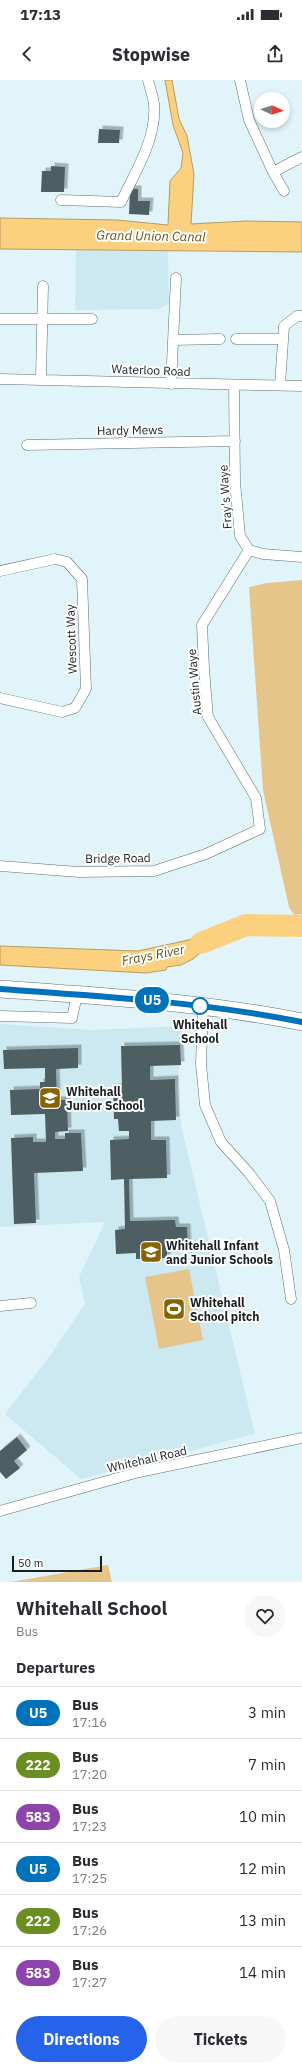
<!DOCTYPE html>
<html lang="en">
<head>
<meta charset="utf-8">
<style>
  :root { --surface:#fff; --page:#f7f7f7; --text:#2b2b33; --muted:#7c7c81; --line:#e1e1e2; --accent:#2563eb }
  body { margin:0; font-family:"IBM Plex Sans",sans-serif; background:var(--page); color:var(--text); height:100vh; display:flex; flex-direction:column; font-size:15px; white-space:nowrap }
  * { box-sizing:border-box; margin:0 }
  p { font-size:13px; color:var(--muted) }
  .icon { flex:none; width:22px; height:22px; fill:none; stroke:currentColor; stroke-width:2; stroke-linecap:round; stroke-linejoin:round }
  .map { position:relative; height:1502px; overflow:hidden }
  .side { display:flex; flex-direction:column; background:var(--surface); flex:1 }
  .side>* { flex:none }
  .badge { padding:0 8px; border-radius:13px; font-size:14px; line-height:26px }
  .needle { width:26px; rotate:93deg }
  .buttons { position:absolute; left:254px; top:12px; display:grid; gap:8px }
  .buttons a { display:grid; place-items:center; width:36px; height:36px; border-radius:50%; background:var(--surface); box-shadow:0 2px 6px #0003; font-size:20px }
  .scale { position:absolute; left:12px; bottom:10px; width:90px; box-sizing:border-box; padding-left:4px; border:2px solid #171e20; border-top:0; font-size:11px; line-height:14px; white-space:nowrap; color:#171e20; -webkit-text-stroke:3px #fff; paint-order:stroke }
  .map>.badge { position:absolute; translate:-50% -50%; box-shadow:0 0 0 2px #fff }
  h2 { padding:0 16px; font-size:15px; line-height:36px }
  .round { display:grid; place-items:center; flex:none; width:42px; height:42px; border-radius:21px; background:var(--page) }
  .overview { display:flex; align-items:center; justify-content:space-between; height:68px; padding:0 16px }
  h1 { font-size:19px; font-weight:700; line-height:30px }
  .action { display:flex; gap:8px; margin-top:auto; padding:8px 16px }
  .action a { flex:1; height:46px; border-radius:24px; background:var(--accent); color:#fff; font-size:16px; font-weight:700; line-height:46px; text-align:center }
  .action a+a { background:var(--page); color:var(--text) }
  ul { padding:0; list-style:none }
  li { display:flex; align-items:center; gap:12px; height:52px; padding:0 16px; border-top:1px solid var(--line) }
  li div { flex:1 }
  li b { display:block; font-size:15px }
  li em { font-style:normal }
  li .badge { min-width:44px; font-weight:700; text-align:center }
  .status { display:flex; justify-content:space-between; align-items:center; height:28px; padding:0 20px; background:var(--surface); direction:ltr }
  .status svg { height:11px; fill:currentColor }
  header { display:flex; justify-content:space-between; align-items:center; height:52px; padding:0 16px; background:var(--surface); font-size:18px; font-weight:700 }
  .map>svg:first-child { display:block }
</style>
</head>
<body>
<div class="status"><b>17:13</b><svg viewBox="0 0 49 12"><path d="M0 12V9h3v3zM5 12V6h3v6zM10 12V3h3v9zM15 12V0h3v12zM26 1h20v11H26zM47 4h2v5h-2z"/></svg></div>
<header><svg class="icon" aria-label="back" viewBox="0 0 24 24"><path d="M15 5l-7 7 7 7"/></svg>Stopwise<svg class="icon" aria-label="share" viewBox="0 0 24 24"><path d="M12 15V3M7 8l5-5 5 5M5 13v7h14v-7"/></svg></header>
<div class="map">
<svg width="302" height="1502" viewBox="0 0 302 1502">
  <defs>
    <filter id="shadow"><feDropShadow dx="3.5" dy="-3.5" stdDeviation="0" flood-color="#0004"/></filter>
  </defs>
  <rect width="100%" height="100%" fill="#e0f4fa"/>
  <path fill="#cce9f2" d="M 76,169 L 168,171 L 169,223 L 160,229 L 75,230 Z
    M 0,944 L 92,950 L 183,946 L 177,1009 L 181,1045 L 255,1354 L 81,1399 L 5,1334 L 49,1277 L 85,1224 L 79,1197 L 105,1142 L 0,1147 Z"/>
  <path fill="#e5c589" d="M 302,500 L 302,834 L 294,835 L 289,827 L 263,710 L 249,507 L 267,503 Z
    M 189,1189 L 203,1260 L 159,1269 L 145,1197 Z
    M 108,1485 L 112,1502 L 11,1502 Z"/>
  <path fill="#fbd17f" stroke="#b79b62" d="M 165,0 L 172,0 L 179,39 L 187,56 L 194,94 L 191,144 L 246,141 L 302,142 L 302,172 L 0,169 L 0,138 L 117,140 L 168,145 L 170,101 L 181,88 L 183,73 L 173,45 Z
    M 228,847 L 231,861 L 200,873 L 193,879 L 181,885 L 167,887 L 166,890 L 146,893 L 0,885 L 0,866 L 138,871 L 193,859 Z"/>
  <g fill="none" stroke-linecap="round" stroke-linejoin="round">
    <path stroke="#fbd17f" stroke-width="22" d="M 201,863 L 246,845 L 302,846"/>
  </g>
  <path fill="#4d5e63" filter="url(#shadow)" d="M 99,49 L 120,50 L 119,63 L 98,63 Z
    M 51,86 L 65,87 L 64,112 L 41,112 L 42,91 L 51,91 Z
    M 130,109 L 138,109 L 138,121 L 150,121 L 149,135 L 129,134 Z
    M 180,965 L 181,985 L 150,986 L 150,1000 L 175,999 L 176,1040 L 151,1041 L 151,1060 L 166,1060 L 167,1098 L 129,1099 L 130,1141 L 175,1140 L 176,1147 L 187,1147 L 188,1171 L 167,1172 L 167,1178 L 136,1179 L 136,1173 L 116,1174 L 115,1150 L 125,1149 L 124,1099 L 111,1100 L 110,1060 L 129,1059 L 129,1051 L 119,1051 L 118,1039 L 114,1039 L 113,1007 L 122,1007 L 121,966 Z
    M 78,968 L 78,988 L 56,989 L 57,1020 L 67,1020 L 68,1051 L 55,1052 L 55,1059 L 65,1059 L 65,1053 L 81,1053 L 83,1091 L 34,1093 L 36,1143 L 14,1144 L 11,1058 L 33,1057 L 33,1062 L 46,1062 L 45,1034 L 11,1035 L 10,1010 L 40,1009 L 40,1002 L 45,1002 L 45,988 L 4,989 L 3,970 Z
    M 17,1357 L 27,1370 L 14,1381 L 20,1388 L 6,1399 L 0,1392 L 0,1371 Z"/>
  <g fill="none" stroke-linecap="round" stroke-linejoin="round">
    <g stroke="#5e6f74" stroke-width="11">
      <path id="street" d="M 240,0 L 249,40 L 273,92 L 284,111
        M 273,92 L 302,77
        M 61,120 L 121,122 C 135,92 157,59 154,24 C 153,16 150,8 148,0
        M 0,239 L 92,239
        M 236,259 L 283,259
        M 173,260 L 220,259
        M 0,299 L 302,306
        M 41,299 L 43,206
        M 171,304 L 176,198
        M 234,305 L 235,402 L 240,456 L 249,470 L 263,474 L 302,477
        M 280,305 L 284,246 L 297,236 L 302,236
        M 27,365 L 235,361
        M 0,491 L 55,479 L 67,482 L 82,499 L 86,609 L 75,628 L 62,632 L 0,618
        M 0,786 L 79,792 L 154,791 L 206,774 L 260,749 L 256,718 L 208,637 L 204,589 L 202,545 L 249,470
        M 203,926 L 201,984 L 205,1025 L 221,1062 L 249,1093 L 270,1121 L 284,1170 L 291,1219
        M 0,936 L 72,938 L 77,915
        M 0,1226 L 31,1223
        M 0,1431 L 139,1392 L 302,1358"/>
    </g>
    <g stroke="#5e6f74" stroke-width="18">
      <path id="primary" d="M 0,909 C 101,916 202,922 302,942"/>
    </g>
    <use href="#street" stroke="#fff" stroke-width="10"/>
    <use href="#primary" stroke="#fff" stroke-width="17"/>
  </g>
  <g fill="none" stroke-linecap="round" stroke-linejoin="round">
    <g stroke="#fff" stroke-width="9">
      <path id="line" d="M 0,909 C 101,916 202,922 302,942"/>
    </g>
    <use href="#line" stroke="#0072bc" stroke-width="6"/>
  </g>
  <defs>
    <g id="school-square" transform="scale(1.15)"><rect x="-9" y="-9" width="18" height="18" rx="4" fill="#886300" stroke="#fff"/><path d="M0-5L7-2L0 1L-7-2ZM-4 1L0 2.5L4 1V4Q0 6-4 4Z" fill="#fff"/></g>
    <g id="stadium-square" transform="scale(1.15)"><rect x="-9" y="-9" width="18" height="18" rx="4" fill="#886300" stroke="#fff"/><path d="M0-5a6.5 5 0 1 0 0 10a6.5 5 0 1 0 0-10ZM-3.5-1.8h7v3.6h-7Z" fill="#fff"/></g>
  </defs>
  <g fill-rule="evenodd">
    <use href="#school-square" x="50" y="1018"/>
    <use href="#school-square" x="151" y="1172"/>
    <use href="#stadium-square" x="174" y="1229"/>
  </g>
  <circle fill="#fff" stroke="#0072bc" stroke-width="2" cx="200" cy="926" r="8"/>
  <g text-anchor="middle" dominant-baseline="central" stroke-width="4" stroke-linejoin="round" paint-order="stroke">
    <g font-size="12" fill="#171e20" stroke="#fff">
      <text transform="translate(151 290) rotate(2)">Waterloo Road</text>
      <text transform="translate(130 350) rotate(-1)">Hardy Mews</text>
      <text transform="translate(225 417) rotate(-94)">Fray's Waye</text>
      <text transform="translate(71 559) rotate(-92)">Wescott Way</text>
      <text transform="translate(194 602) rotate(-95)">Austin Waye</text>
      <text transform="translate(118 778) rotate(-1)">Bridge Road</text>
      <text transform="translate(147 1379) rotate(-13)">Whitehall Road</text>
    </g>
    <g font-size="12" font-weight="bold" fill="#171e20" stroke="#fff">
      <text x="200" y="944">Whitehall<tspan x="200" dy="14">School</tspan></text>
    </g>
    <g font-size="12" font-weight="bold" fill="#171e20" stroke="#fff" text-anchor="start">
      <text x="66" y="1011">Whitehall<tspan x="66" dy="14">Junior School</tspan></text>
      <text x="166" y="1165">Whitehall Infant<tspan x="166" dy="14">and Junior Schools</tspan></text>
      <text x="190" y="1222">Whitehall<tspan x="190" dy="14">School pitch</tspan></text>
    </g>
    <g font-size="13" font-style="italic" fill="#6e5214" stroke="#fff">
      <text transform="translate(151 156) rotate(1)">Grand Union Canal</text>
      <text transform="translate(153 875) rotate(-11)">Frays River</text>
    </g>
  </g>
</svg>
<div class="buttons">
<a><svg class="needle" viewBox="-14 -14 28 28"><path d="M0-13l5 13h-10z" fill="#e53935"/><path d="M0 13l5-13h-10z" fill="#7c7c81"/></svg></a>
</div>
<div class="scale">50 m</div>
<b class="badge" style="left:152px;top:920px;background:#0072bc;color:#fff">U5</b>
</div>
<section class="side">
<div class="overview"><div><h1>Whitehall School</h1><p>Bus</p></div><a class="round"><svg class="icon" aria-label="heart" viewBox="0 0 24 24"><path d="M12 20l-8-8c-3-5 5-10 8-4 3-6 11-1 8 4z"/></svg></a></div>
<h2>Departures</h2>
<ul>
<li><span class="badge" style="background:#0072bc;color:#fff">U5</span><div><b>Bus</b><p>17:16</p></div><em>3 min</em></li>
<li><span class="badge" style="background:#6b8e23;color:#fff">222</span><div><b>Bus</b><p>17:20</p></div><em>7 min</em></li>
<li><span class="badge" style="background:#8e44ad;color:#fff">583</span><div><b>Bus</b><p>17:23</p></div><em>10 min</em></li>
<li><span class="badge" style="background:#0072bc;color:#fff">U5</span><div><b>Bus</b><p>17:25</p></div><em>12 min</em></li>
<li><span class="badge" style="background:#6b8e23;color:#fff">222</span><div><b>Bus</b><p>17:26</p></div><em>13 min</em></li>
<li><span class="badge" style="background:#8e44ad;color:#fff">583</span><div><b>Bus</b><p>17:27</p></div><em>14 min</em></li>
</ul>
<div class="action"><a>Directions</a><a>Tickets</a></div>
</section>
</body>
</html>
